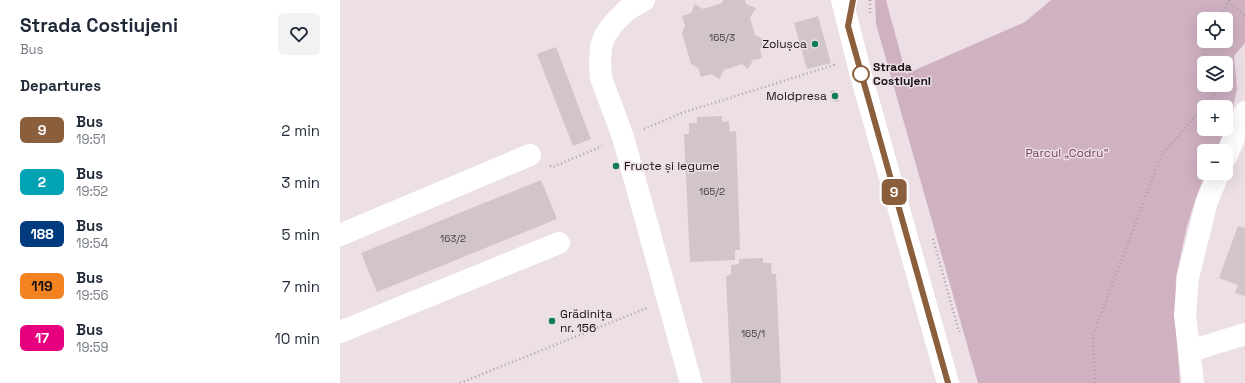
<!DOCTYPE html>
<html lang="en">
<head>
<meta charset="utf-8">
<style>
  :root { --surface:#fff; --page:#f2f2f3; --text:#1f2937; --muted:#747a83 }
  body { margin:0; font-family:"Space Grotesk",sans-serif; background:var(--page); color:var(--text); height:100vh; display:flex; flex-direction:column; font-size:15px; white-space:nowrap }
  * { box-sizing:border-box; margin:0 }
  p { font-size:13px; color:var(--muted) }
  .icon { flex:none; width:22px; height:22px; fill:none; stroke:currentColor; stroke-width:2; stroke-linecap:round; stroke-linejoin:round }
  .map { position:relative; flex:1; overflow:hidden }
  .side { display:flex; flex-direction:column; background:var(--surface); width:340px }
  .side>* { flex:none }
  .badge { padding:0 8px; border-radius:6px; font-size:14px; line-height:26px }
  .buttons { position:absolute; left:857px; top:12px; display:grid; gap:8px }
  .buttons a { display:grid; place-items:center; width:36px; height:36px; border-radius:6px; background:var(--surface); box-shadow:0 4px 16px #0002; font-size:20px }
  .map>.badge { position:absolute; translate:-50% -50%; box-shadow:0 0 0 2px #fff }
  h2 { padding:0 20px; font-size:15px; line-height:36px }
  .round { display:grid; place-items:center; flex:none; width:42px; height:42px; border-radius:6px; background:var(--page) }
  .overview { display:flex; align-items:center; justify-content:space-between; height:68px; padding:0 20px }
  h1 { font-size:19px; font-weight:800; line-height:30px }
  ul { padding:0; list-style:none }
  li { display:flex; align-items:center; gap:12px; height:52px; padding:0 20px }
  li div { flex:1 }
  li b { display:block; font-size:15px }
  li em { font-style:normal }
  li .badge { min-width:44px; font-weight:700; text-align:center }
  main { display:flex; flex:1; min-height:0 }
  .map>svg:first-child { display:block }
</style>
</head>
<body>
<main>
<section class="side">
<div class="overview"><div><h1>Strada Costiujeni</h1><p>Bus</p></div><a class="round"><svg class="icon" aria-label="heart" viewBox="0 0 24 24"><path d="M12 20l-8-8c-3-5 5-10 8-4 3-6 11-1 8 4z"/></svg></a></div>
<h2>Departures</h2>
<ul>
<li><span class="badge" style="background:#8b5e3c;color:#fff">9</span><div><b>Bus</b><p>19:51</p></div><em>2 min</em></li>
<li><span class="badge" style="background:#00a3b4;color:#fff">2</span><div><b>Bus</b><p>19:52</p></div><em>3 min</em></li>
<li><span class="badge" style="background:#003b80;color:#fff">188</span><div><b>Bus</b><p>19:54</p></div><em>5 min</em></li>
<li><span class="badge" style="background:#f58220;color:#111">119</span><div><b>Bus</b><p>19:56</p></div><em>7 min</em></li>
<li><span class="badge" style="background:#e6007e;color:#fff">17</span><div><b>Bus</b><p>19:59</p></div><em>10 min</em></li>
</ul>
</section>
<div class="map">
<svg width="905" height="383" viewBox="0 0 905 383">
  <rect width="100%" height="100%" fill="#ecdfe6"/>
  <path fill="#d0b1c2" fill-rule="evenodd" d="M 535,0 L 546,0 L 566,74 L 685,22 L 711,0 L 905,0 L 905,43 L 894,56 L 897,89 L 891,116 L 886,127 L 886,107 L 864,107 L 864,129 L 885,129 L 876,151 L 864,151 L 864,173 L 866,173 L 857,195 L 847,226 L 836,277 L 835,318 L 840,383 L 638,383 L 536,24 ZM 864,19 L 886,19 L 886,41 L 864,41 ZM 864,63 L 886,63 L 886,85 L 864,85 Z"/>
  <path fill="#d1c4cb" d="M 383,0 L 405,0 L 406,4 L 416,8 L 410,18 L 415,35 L 425,40 L 420,49 L 422,58 L 413,60 L 408,69 L 402,64 L 384,70 L 379,79 L 372,74 L 361,77 L 358,68 L 351,64 L 342,33 L 345,26 L 342,16 L 351,13 L 355,4 L 363,9 L 382,3 Z
    M 478,16 L 491,63 L 467,69 L 454,23 Z
    M 216,47 L 251,139 L 233,146 L 197,54 Z
    M 495,90 L 499,101 L 494,102 L 490,91 Z
    M 382,116 L 382,122 L 389,121 L 390,132 L 396,131 L 400,250 L 395,250 L 395,260 L 350,262 L 344,134 L 349,134 L 349,123 L 357,123 L 357,117 Z
    M 201,180 L 217,219 L 37,292 L 21,253 Z
    M 898,226 L 905,228 L 905,296 L 895,293 L 898,285 L 879,278 Z
    M 423,258 L 423,263 L 431,263 L 432,274 L 436,274 L 441,383 L 391,383 L 386,276 L 391,275 L 391,265 L 399,264 L 399,259 Z"/>
  <g fill="none" stroke-linecap="round" stroke-linejoin="round">
    <path stroke="#aba0a6" stroke-width="2.5" stroke-dasharray="1 3" stroke-linecap="butt" d="M 530,0 L 530,15
      M 888,2 L 905,15
      M 880,19 L 889,0
      M 864,69 L 860,61 L 870,41
      M 304,129 L 342,113 L 494,65 L 495,67
      M 210,166 L 213,167 L 262,146
      M 593,239 L 619,332
      M 120,383 L 307,308
      M 755,383 L 753,335 L 821,156 L 875,93 L 872,85"/>
    <path stroke="#fff" stroke-width="22" d="M 304,0 L 287,10 L 274,23 L 265,35 L 261,47 L 260,62 L 261,78 L 283,137 L 351,383
      M 886,157 L 905,112
      M 0,235 L 190,155
      M 0,332 L 219,243
      M 850,351 L 905,334
      M 853,383 L 845,315 L 848,277 L 867,201 L 879,173"/>
    <path stroke="#fff" stroke-width="22" d="M 502,0 L 521,75 L 608,383"/>
  </g>
  <g fill="none" stroke-linecap="round" stroke-linejoin="round">
    <g stroke="#fff" stroke-width="9">
      <path id="line" d="M 513,0 L 508,26 L 608,383"/>
    </g>
    <use href="#line" stroke="#8b5e3c" stroke-width="6"/>
  </g>
  <g fill="#0f7c57" stroke="#ecdfe6" stroke-width="1.5">
    <circle cx="475" cy="44" r="4"/>
    <circle cx="495" cy="96" r="4"/>
    <circle cx="276" cy="166" r="4"/>
    <circle cx="212" cy="321" r="4"/>
  </g>
  <circle fill="#fff" stroke="#8b5e3c" stroke-width="2" cx="521" cy="74" r="8"/>
  <g text-anchor="middle" dominant-baseline="central" stroke-width="3" stroke-linejoin="round" paint-order="stroke">
    <g font-size="10" fill="#463f43">
      <text x="382" y="37">165/3</text>
      <text x="372" y="191">165/2</text>
      <text x="113" y="238">163/2</text>
      <text x="413" y="333">165/1</text>
    </g>
    <g font-size="12" fill="#181316" stroke="#ecdfe6" text-anchor="end">
      <text x="467" y="44">Zolușca</text>
      <text x="487" y="96">Moldpresa</text>
      <text x="284" y="166" text-anchor="start">Fructe și legume</text>
      <text x="220" y="314" text-anchor="start">Grădinița<tspan x="220" dy="14">nr. 156</tspan></text>
    </g>
    <g font-size="12" font-weight="bold" fill="#181316" stroke="#ecdfe6" text-anchor="start">
      <text x="533" y="67">Strada<tspan x="533" dy="14">Costiujeni</tspan></text>
    </g>
    <g font-size="12" fill="#754362" stroke="#ecdfe6">
      <text x="727" y="153">Parcul „Codru”</text>
    </g>
  </g>
</svg>
<div class="buttons">
<a><svg class="icon" aria-label="locate" viewBox="0 0 24 24"><circle cx="12" cy="12" r="6"/><path d="M12 2v4M12 18v4M2 12h4M18 12h4"/></svg></a>
<a><svg class="icon" aria-label="layers" viewBox="0 0 24 24"><path d="M12 4l9 5-9 5-9-5zM3 14l9 5 9-5"/></svg></a>
<a>+</a>
<a>−</a>
</div>
<b class="badge" style="left:554px;top:192px;background:#8b5e3c;color:#fff">9</b>
</div>
</main>
</body>
</html>
